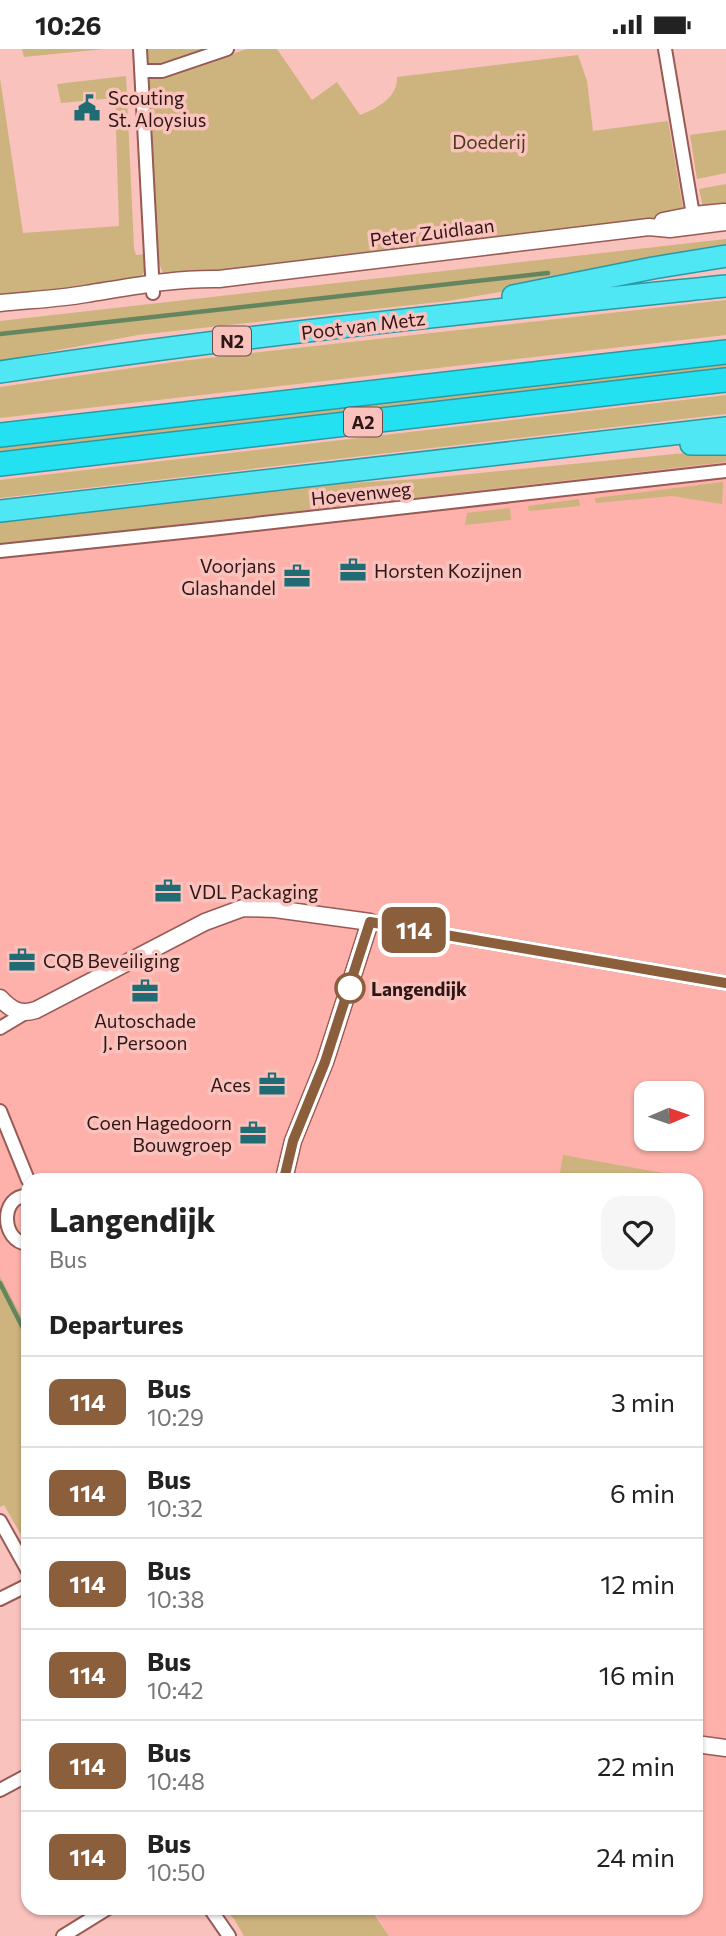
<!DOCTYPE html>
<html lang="en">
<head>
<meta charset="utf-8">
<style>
  :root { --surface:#fff; --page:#f6f6f6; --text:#222; --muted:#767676; --line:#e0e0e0 }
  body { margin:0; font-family:Commissioner,sans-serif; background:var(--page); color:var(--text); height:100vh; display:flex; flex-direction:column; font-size:26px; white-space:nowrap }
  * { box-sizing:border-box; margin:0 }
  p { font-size:23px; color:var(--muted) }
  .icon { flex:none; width:38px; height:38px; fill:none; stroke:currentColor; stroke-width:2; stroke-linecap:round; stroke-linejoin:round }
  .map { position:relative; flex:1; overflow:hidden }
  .sheet { position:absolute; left:21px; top:1124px; width:682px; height:742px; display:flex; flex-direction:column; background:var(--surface); border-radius:21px; box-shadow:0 2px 5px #0004 }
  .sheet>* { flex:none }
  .badge { padding:0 14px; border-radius:10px; font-size:24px; line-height:46px }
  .needle { width:46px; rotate:88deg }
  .fabs { position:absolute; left:634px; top:1032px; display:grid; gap:14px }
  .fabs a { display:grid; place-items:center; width:70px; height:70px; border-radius:14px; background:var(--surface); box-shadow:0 2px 5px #0004; font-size:35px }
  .map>.badge { position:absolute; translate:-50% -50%; box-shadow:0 0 0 4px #fff }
  h2 { padding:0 28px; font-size:26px; line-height:63px }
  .round { display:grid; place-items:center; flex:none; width:74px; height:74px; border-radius:21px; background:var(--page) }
  .overview { display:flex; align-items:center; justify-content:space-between; height:119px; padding:0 28px }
  h1 { font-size:33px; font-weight:700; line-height:52px }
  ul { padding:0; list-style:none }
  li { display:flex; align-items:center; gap:21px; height:91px; padding:0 28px; border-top:2px solid var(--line) }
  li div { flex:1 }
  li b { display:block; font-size:26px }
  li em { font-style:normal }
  li .badge { min-width:77px; font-weight:700; text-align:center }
  .status { display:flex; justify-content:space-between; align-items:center; height:49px; padding:0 35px; background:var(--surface); direction:ltr }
  .status svg { height:19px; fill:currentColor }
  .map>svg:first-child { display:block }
</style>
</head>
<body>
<div class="status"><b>10:26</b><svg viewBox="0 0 49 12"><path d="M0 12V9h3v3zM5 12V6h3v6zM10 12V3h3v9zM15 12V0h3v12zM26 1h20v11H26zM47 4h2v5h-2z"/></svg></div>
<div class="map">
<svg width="726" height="1887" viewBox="0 0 726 1887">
  <rect width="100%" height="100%" fill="#fac2bd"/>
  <path fill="#fdb1aa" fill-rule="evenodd" d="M 726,407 L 726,1887 L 389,1887 L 372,1859 L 696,1858 L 696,1130 L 28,1130 L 28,1280 L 0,1227 L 0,491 ZM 646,1045 L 691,1045 L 691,1090 L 646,1090 Z"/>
  <path fill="#cdb37d" d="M 22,0 L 104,0 L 24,8 Z
    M 148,0 L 209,0 L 154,20 L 148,16 Z
    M 247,0 L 277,0 L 312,51 L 337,33 L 360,66 C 378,59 398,48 397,28 L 578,6 L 587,32 L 593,82 L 668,72 L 684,165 L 567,182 L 165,228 L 156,208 L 148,28 L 171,26 Z
    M 126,27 L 134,199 L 136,206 L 146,205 L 147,217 L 139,232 L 0,248 L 0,29 L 23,184 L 119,177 L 115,49 L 61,54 L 57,35 Z
    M 726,81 L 726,124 L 697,130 L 690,86 Z
    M 726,135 L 726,161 L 704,162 L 699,140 Z
    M 726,190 L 726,204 L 448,252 L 138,286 L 0,312 L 0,272 Z
    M 726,251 L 726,286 L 0,369 L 0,338 L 181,312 Z
    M 726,313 L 726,323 L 0,405 L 0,393 Z
    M 726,346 L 726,365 L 0,449 L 0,431 Z
    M 726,400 L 726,413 L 0,496 L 0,469 L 300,437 L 419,430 Z
    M 723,433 L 722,455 L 672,447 L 596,454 L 595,449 Z
    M 579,450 L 580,457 L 529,462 L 528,457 Z
    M 510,459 L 511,471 L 465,476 L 467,464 Z
    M 563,1106 L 696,1130 L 559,1130 Z
    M 0,1227 L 28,1280 L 28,1498 L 4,1456 L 0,1458 Z
    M 223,1859 L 370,1859 L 389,1887 L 244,1887 L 234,1870 Z"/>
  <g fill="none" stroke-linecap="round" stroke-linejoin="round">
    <path stroke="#64855d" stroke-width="4.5" d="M 0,285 L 548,224
      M 0,1234 L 28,1289"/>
    <g stroke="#975a55" stroke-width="16">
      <path id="minor" d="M 140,0 L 153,244
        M 665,0 L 694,172
        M 141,22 L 162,22 L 227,0
        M 0,502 L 211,480 L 726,422
        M 370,873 L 726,934
        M 0,979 L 25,964
        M 0,1062 L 28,1131
        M 28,1147 C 0,1145 0,1193 28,1195
        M 0,1472 L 28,1522
        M 0,1550 L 28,1536
        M 0,1741 L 28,1726
        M 209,1858 L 229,1887
        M 63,1887 L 110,1858"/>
    </g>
    <g stroke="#975a55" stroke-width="19">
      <path id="tertiary" d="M 663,172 L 693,166 L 724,163
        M 0,254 C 28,251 57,250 86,245 C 130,238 174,229 219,230 L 649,178 L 670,180 L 726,173
        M 0,949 C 11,961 20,966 36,961 L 205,873 L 243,859 L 275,860 L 370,873 L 325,1013 L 293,1092 L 284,1130
        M 696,1695 L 726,1699"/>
    </g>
    <g stroke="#289aa5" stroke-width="24">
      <path id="trunk" d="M 513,247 L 653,219 L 726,207
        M 0,323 C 241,286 484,262 726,237
        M 691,395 L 726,395
        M 0,462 L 726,379"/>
    </g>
    <g stroke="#289aa5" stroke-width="26">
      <path id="motorway" d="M 0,386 L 726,303
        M 0,415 L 726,331"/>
    </g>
    <use href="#minor" stroke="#fff" stroke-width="12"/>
    <use href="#tertiary" stroke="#fff" stroke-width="16"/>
    <use href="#trunk" stroke="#50e7f4" stroke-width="21"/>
    <use href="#motorway" stroke="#24e1f2" stroke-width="23"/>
  </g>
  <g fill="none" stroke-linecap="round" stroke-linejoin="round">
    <g stroke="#fff" stroke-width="16">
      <path id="line" d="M 284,1130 L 293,1092 L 325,1013 L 370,873 L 726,934"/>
    </g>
    <use href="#line" stroke="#8b5e3c" stroke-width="10"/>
  </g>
  <defs>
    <g id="civic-bare" transform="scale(2.1)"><path d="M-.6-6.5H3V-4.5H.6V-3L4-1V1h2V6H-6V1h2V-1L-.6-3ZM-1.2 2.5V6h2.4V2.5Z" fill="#216c74" stroke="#fac2bd" stroke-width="2.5" paint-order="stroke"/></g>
    <g id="office-bare" transform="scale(2.1)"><path d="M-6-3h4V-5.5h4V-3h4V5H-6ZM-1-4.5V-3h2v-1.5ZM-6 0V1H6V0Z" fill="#216c74" stroke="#fac2bd" stroke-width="2.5" paint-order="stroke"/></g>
  </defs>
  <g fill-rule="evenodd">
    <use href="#civic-bare" x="87" y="59"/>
    <use href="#office-bare" x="353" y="521"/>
    <use href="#office-bare" x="297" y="527"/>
    <use href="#office-bare" x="168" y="842"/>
    <use href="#office-bare" x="22" y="911"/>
    <use href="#office-bare" x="145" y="942"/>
    <use href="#office-bare" x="272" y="1035"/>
    <use href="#office-bare" x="253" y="1084"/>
  </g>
  <circle fill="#fff" stroke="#8b5e3c" stroke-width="3.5" cx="350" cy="939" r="14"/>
  <g text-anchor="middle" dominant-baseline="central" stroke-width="7" stroke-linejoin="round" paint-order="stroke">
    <g fill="#fac2bd" stroke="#6c4a47" stroke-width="2">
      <rect x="213" y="277.5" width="38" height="29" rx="5"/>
      <rect x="344" y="358.5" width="38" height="29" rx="5"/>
    </g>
    <g font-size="18" font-weight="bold" fill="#2f1615">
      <text x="232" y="292">N2</text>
      <text x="363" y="373">A2</text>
    </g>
    <g font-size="19" fill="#2f1615" stroke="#fac2bd" text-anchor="start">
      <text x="108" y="48">Scouting<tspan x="108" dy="22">St. Aloysius</tspan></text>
      <text x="276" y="516" text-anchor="end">Voorjans<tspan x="276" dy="22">Glashandel</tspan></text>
      <text x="374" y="521">Horsten Kozijnen</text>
      <text x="189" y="842">VDL Packaging</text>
      <text x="43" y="911">CQB Beveiliging</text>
      <text x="145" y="971" text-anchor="middle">Autoschade<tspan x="145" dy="22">J. Persoon</tspan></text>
      <text x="251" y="1035" text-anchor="end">Aces</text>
      <text x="232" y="1073" text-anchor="end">Coen Hagedoorn<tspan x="232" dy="22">Bouwgroep</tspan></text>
    </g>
    <g font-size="19" fill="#4b3c1c" stroke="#fac2bd">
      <text x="489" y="92">Doederij</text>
    </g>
    <g font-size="19" fill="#2f1615" stroke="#fac2bd">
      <text transform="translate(432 183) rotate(-7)">Peter Zuidlaan</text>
      <text transform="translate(363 276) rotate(-7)">Poot van Metz</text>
      <text transform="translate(361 444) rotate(-6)">Hoevenweg</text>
    </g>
    <g font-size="19" font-weight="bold" fill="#2f1615" stroke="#fac2bd" text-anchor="start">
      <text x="371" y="939">Langendijk</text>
    </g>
  </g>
</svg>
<div class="fabs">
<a><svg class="needle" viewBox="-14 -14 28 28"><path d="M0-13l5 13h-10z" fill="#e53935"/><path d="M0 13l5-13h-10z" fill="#767676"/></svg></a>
</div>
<b class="badge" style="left:414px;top:881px;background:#8b5e3c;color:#fff">114</b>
<section class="sheet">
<div class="overview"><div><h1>Langendijk</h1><p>Bus</p></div><a class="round"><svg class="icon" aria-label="heart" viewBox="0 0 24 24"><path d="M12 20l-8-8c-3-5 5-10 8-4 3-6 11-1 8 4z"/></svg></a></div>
<h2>Departures</h2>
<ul>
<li><span class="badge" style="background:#8b5e3c;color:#fff">114</span><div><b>Bus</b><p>10:29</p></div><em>3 min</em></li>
<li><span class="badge" style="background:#8b5e3c;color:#fff">114</span><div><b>Bus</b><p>10:32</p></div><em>6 min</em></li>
<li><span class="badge" style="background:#8b5e3c;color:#fff">114</span><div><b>Bus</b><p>10:38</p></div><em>12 min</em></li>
<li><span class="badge" style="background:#8b5e3c;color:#fff">114</span><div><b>Bus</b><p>10:42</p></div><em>16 min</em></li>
<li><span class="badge" style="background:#8b5e3c;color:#fff">114</span><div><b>Bus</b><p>10:48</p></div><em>22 min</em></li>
<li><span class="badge" style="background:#8b5e3c;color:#fff">114</span><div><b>Bus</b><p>10:50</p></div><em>24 min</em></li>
</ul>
</section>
</div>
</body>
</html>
